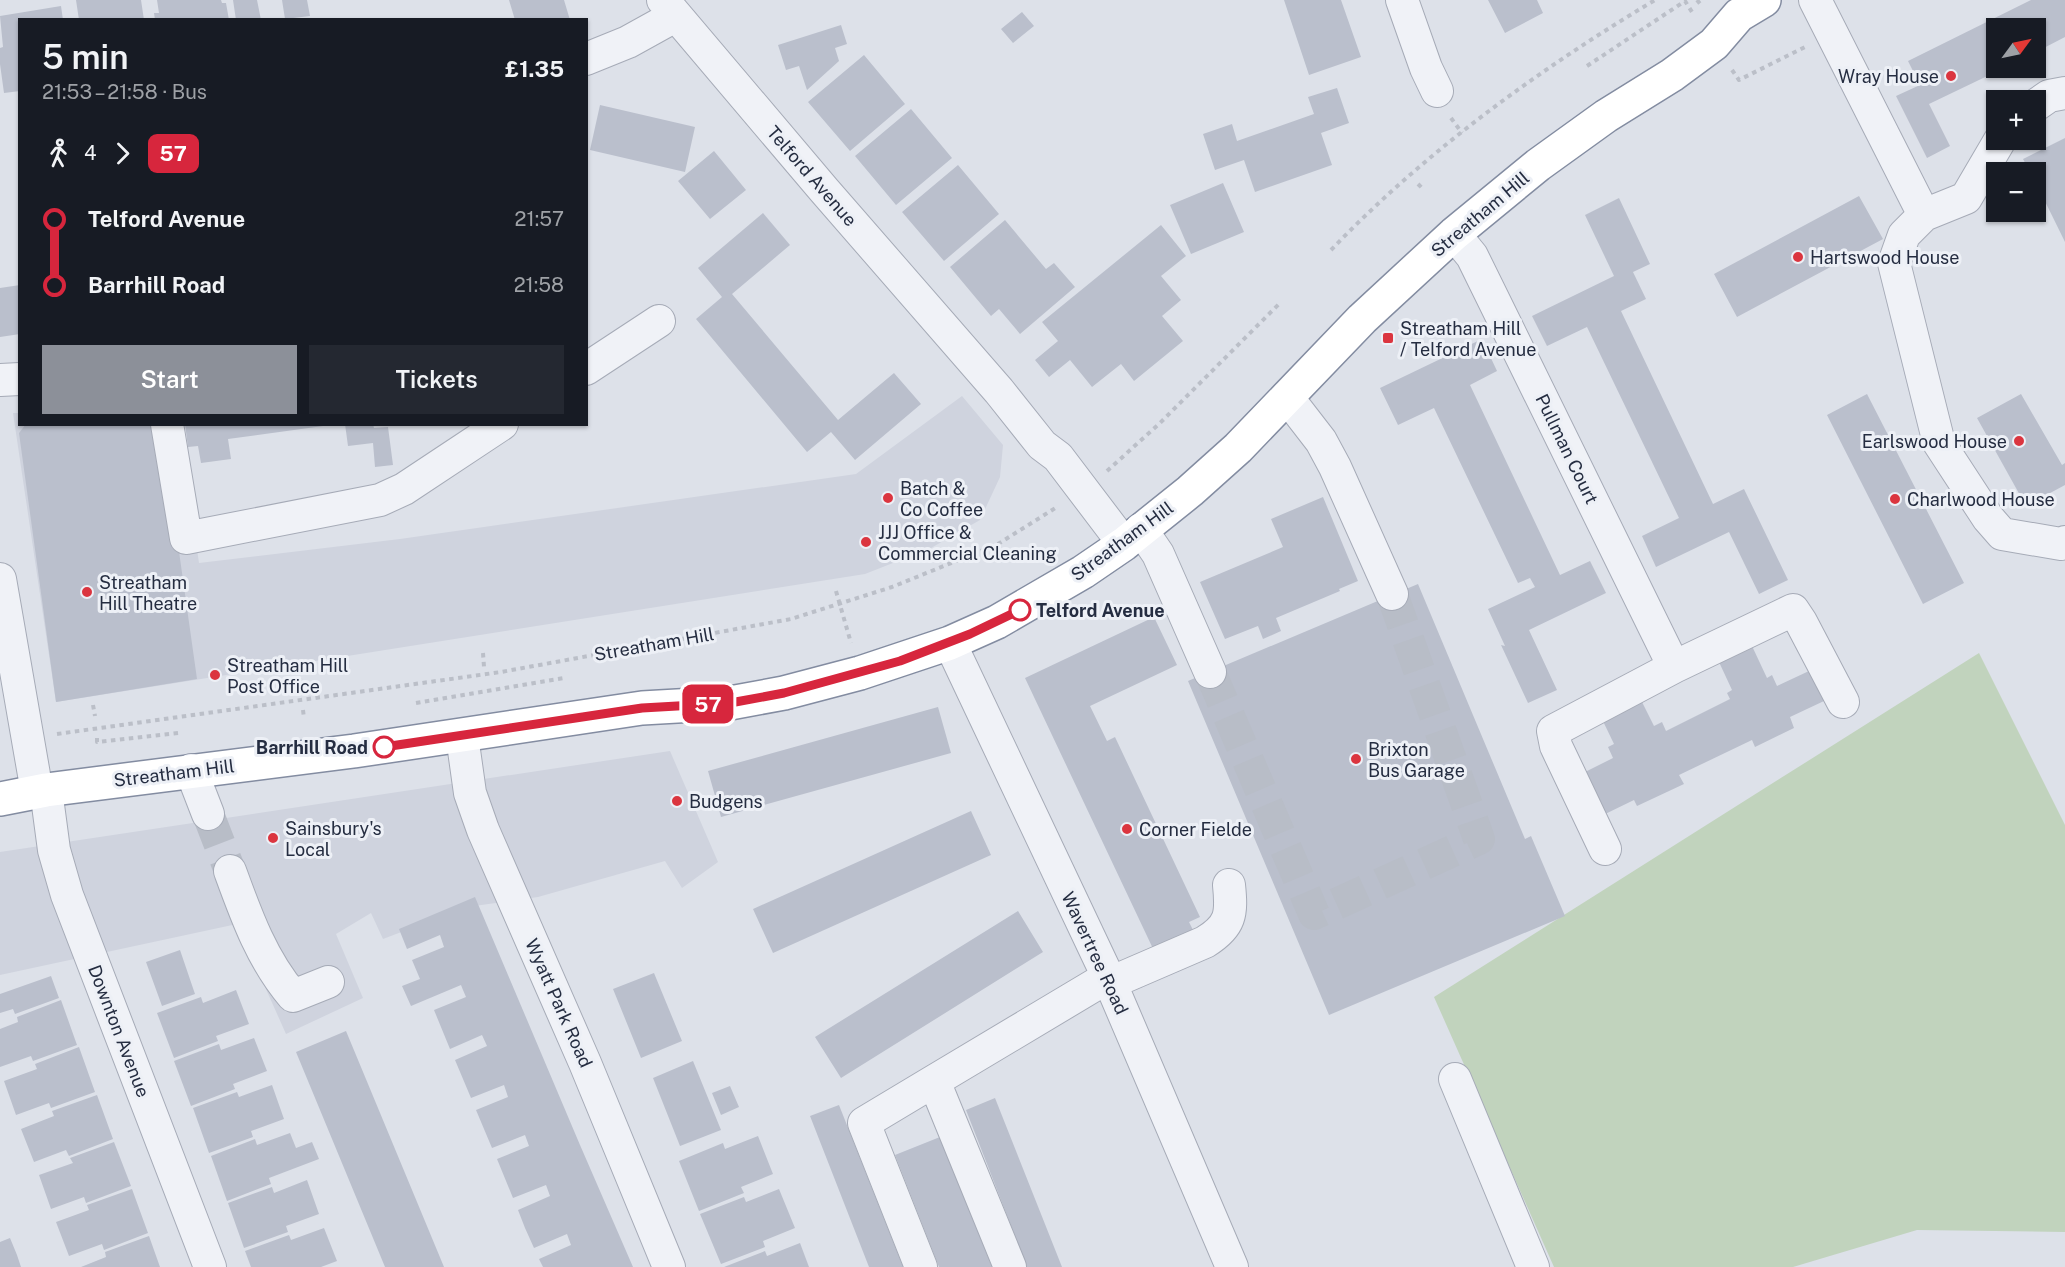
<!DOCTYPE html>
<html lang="en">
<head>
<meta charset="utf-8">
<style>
  :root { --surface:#171b24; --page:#242831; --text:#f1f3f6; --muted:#9ea1a6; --accent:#8c9099 }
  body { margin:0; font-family:"Public Sans",sans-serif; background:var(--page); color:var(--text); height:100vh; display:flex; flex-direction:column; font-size:22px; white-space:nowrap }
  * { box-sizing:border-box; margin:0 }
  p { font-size:20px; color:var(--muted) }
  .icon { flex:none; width:33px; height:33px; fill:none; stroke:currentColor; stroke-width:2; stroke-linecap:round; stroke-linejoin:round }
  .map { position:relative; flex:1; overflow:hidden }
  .side { position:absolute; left:18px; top:18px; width:570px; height:408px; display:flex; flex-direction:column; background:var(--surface); border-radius:0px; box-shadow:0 2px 4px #0004 }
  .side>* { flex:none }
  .badge { padding:0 12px; border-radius:9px; font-size:21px; line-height:39px }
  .needle { width:39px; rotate:57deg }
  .tools { position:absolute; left:1986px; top:18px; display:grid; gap:12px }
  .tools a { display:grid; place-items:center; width:60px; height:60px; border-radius:0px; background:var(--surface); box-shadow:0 2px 4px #0004; font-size:30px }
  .map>.badge { position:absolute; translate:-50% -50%; box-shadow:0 0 0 3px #fff }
  .legs { display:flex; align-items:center; gap:9px; height:66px; padding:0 24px; font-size:20px }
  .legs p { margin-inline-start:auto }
  .summary { display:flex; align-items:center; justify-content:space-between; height:102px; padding:0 24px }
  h1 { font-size:33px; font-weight:600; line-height:45px }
  .action { display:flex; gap:12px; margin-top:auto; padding:12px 24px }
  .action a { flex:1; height:69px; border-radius:0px; background:var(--accent); color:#fff; font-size:24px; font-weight:600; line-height:69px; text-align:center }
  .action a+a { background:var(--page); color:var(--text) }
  ul { padding:0 24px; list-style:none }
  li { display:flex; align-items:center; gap:21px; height:66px; font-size:22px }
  li i { display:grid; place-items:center; width:9px; height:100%; margin:0 8px; background:currentColor }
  li i::after { content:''; width:15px; height:15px; margin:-8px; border:4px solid; border-radius:50%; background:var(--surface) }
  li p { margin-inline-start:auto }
  li:first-child i { background:linear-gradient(#0000 50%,currentColor 0) }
  li:last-child i { background:linear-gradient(currentColor 50%,#0000 0) }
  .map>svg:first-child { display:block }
</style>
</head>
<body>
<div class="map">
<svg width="2065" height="1267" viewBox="0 0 2065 1267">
  <rect width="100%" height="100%" fill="#dde1e9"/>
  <path fill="#cfd3de" d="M 962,396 L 1003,445 L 1000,477 L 980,520 L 931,548 L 865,574 L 56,702 L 13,413 L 19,413 L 20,424 L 179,425 L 199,563 L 400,539 L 856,474 Z
    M 670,751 L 718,862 L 682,888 L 665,861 L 538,897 L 467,907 L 383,939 L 371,913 L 336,934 L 363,998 L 286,1034 L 237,924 L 0,975 L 0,852 Z"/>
  <path fill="#c1d3bd" d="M 1979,653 L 2065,825 L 2065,1232 L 1917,1230 L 1793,1267 L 1554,1267 L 1434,997 Z"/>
  <path fill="#babfcc" d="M 76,0 L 141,0 L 144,20 L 79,20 Z
    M 157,0 L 221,0 L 222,3 L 226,3 L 229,20 L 155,20 L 154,13 L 159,13 Z
    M 233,0 L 257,0 L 261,20 L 236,20 Z
    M 282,0 L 307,0 L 310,16 L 285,19 Z
    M 509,0 L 564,0 L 570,20 L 515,20 Z
    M 1284,0 L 1341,0 L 1361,57 L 1309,75 Z
    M 1488,0 L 1537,0 L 1543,13 L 1505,33 Z
    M 2031,0 L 2065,0 L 2065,37 L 2036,52 L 2036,28 L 1996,28 L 1996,68 L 2004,68 L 1929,104 L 1950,146 L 1927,158 L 1896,96 L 1920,85 L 1908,61 Z
    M 61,6 L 63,20 L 20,20 L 20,91 L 4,93 L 0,64 L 0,48 L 3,47 L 0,16 Z
    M 1022,12 L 1034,26 L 1013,43 L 1001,29 Z
    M 841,25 L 847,44 L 835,48 L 839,61 L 807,90 L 799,66 L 786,70 L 778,45 Z
    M 864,55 L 905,104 L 850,151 L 808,102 Z
    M 1337,88 L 1349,123 L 1321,133 L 1332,165 L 1255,192 L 1244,160 L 1215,170 L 1203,134 L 1232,124 L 1237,141 L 1314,114 L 1308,97 Z
    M 600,105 L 695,127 L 685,172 L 590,150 Z
    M 911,109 L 952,158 L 896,205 L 855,156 Z
    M 2065,138 L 2065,242 L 2036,183 L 2036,172 L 2030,172 L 2023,159 Z
    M 714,151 L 746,190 L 710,219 L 678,181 Z
    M 958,165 L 999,214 L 944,261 L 902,212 Z
    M 1223,183 L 1244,232 L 1191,254 L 1170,205 Z
    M 1859,196 L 1883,239 L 1737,317 L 1714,274 Z
    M 1619,198 L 1650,264 L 1633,272 L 1646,299 L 1621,311 L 1713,504 L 1744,489 L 1788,580 L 1759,594 L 1729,532 L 1656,567 L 1642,536 L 1679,518 L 1587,327 L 1547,346 L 1532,316 L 1614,276 L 1585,215 Z
    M 763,213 L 790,245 L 732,294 L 838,420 L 894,373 L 921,404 L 855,460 L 831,432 L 807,452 L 696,319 L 722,297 L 698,268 Z
    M 1005,220 L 1046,269 L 1054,263 L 1075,287 L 1020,334 L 999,309 L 991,316 L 950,267 Z
    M 1161,225 L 1186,256 L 1161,276 L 1181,300 L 1162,316 L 1183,341 L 1134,381 L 1121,364 L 1092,387 L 1070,360 L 1049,377 L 1035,360 L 1058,341 L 1042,322 Z
    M 20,285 L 20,334 L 0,337 L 0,288 Z
    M 1482,339 L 1497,371 L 1470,385 L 1560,575 L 1590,561 L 1606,593 L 1529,630 L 1557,690 L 1528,703 L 1501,645 L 1505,646 L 1488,609 L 1535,587 L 1530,578 L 1518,583 L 1434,408 L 1398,425 L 1380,388 Z
    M 1867,394 L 1964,583 L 1923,604 L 1827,415 Z
    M 2021,394 L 2062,465 L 2065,463 L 2065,485 L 2026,506 L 1977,418 Z
    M 26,424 L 161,424 L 197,679 L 56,702 L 19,433 Z
    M 185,424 L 323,424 L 323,426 L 228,439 L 231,459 L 201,463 L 198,446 L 188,447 Z
    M 345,424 L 373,424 L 374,428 L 388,427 L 393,465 L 375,467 L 373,443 L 348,446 Z
    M 1323,497 L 1358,581 L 1339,589 L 1340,591 L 1276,618 L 1281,631 L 1263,639 L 1258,626 L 1225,639 L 1200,582 L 1283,547 L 1271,519 Z
    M 1418,584 L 1525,839 L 1531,836 L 1565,916 L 1329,1015 L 1188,681 Z
    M 1154,617 L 1177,665 L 1090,706 L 1107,741 L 1115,737 L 1200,917 L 1189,922 L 1196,936 L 1156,955 L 1025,678 Z
    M 1752,646 L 1767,678 L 1772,675 L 1777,686 L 1809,671 L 1824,701 L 1790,717 L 1794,728 L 1755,747 L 1752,740 L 1679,775 L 1684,784 L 1637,806 L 1634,800 L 1599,817 L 1579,775 L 1613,758 L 1608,747 L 1614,744 L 1601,717 L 1640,698 L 1654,726 L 1662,722 L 1666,731 L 1730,699 L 1727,693 L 1732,690 L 1719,662 Z
    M 938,707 L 951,753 L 721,817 L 708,771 Z
    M 971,811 L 991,855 L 773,953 L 753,909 Z
    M 475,897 L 580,1145 L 633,1267 L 543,1267 L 539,1259 L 571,1245 L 567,1234 L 534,1248 L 525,1228 L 518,1210 L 550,1196 L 546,1185 L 513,1198 L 497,1159 L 529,1146 L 525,1135 L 492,1148 L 476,1110 L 508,1097 L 504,1085 L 471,1098 L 455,1060 L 487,1046 L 482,1035 L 450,1049 L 434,1010 L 466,997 L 463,990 L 461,985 L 411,1006 L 402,986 L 420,979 L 412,960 L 444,947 L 440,935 L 407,949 L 399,929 Z
    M 1018,911 L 1043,952 L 841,1078 L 815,1037 Z
    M 180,950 L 195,994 L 162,1006 L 146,962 Z
    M 654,973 L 682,1041 L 641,1058 L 613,989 Z
    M 51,976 L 59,998 L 15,1014 L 13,1009 L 0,1013 L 0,994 Z
    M 236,990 L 249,1024 L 216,1036 L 218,1041 L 174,1058 L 157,1013 L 201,997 L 203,1003 Z
    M 61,1000 L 77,1045 L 33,1061 L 31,1056 L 0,1067 L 0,1029 L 18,1022 L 17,1017 Z
    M 346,1031 L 444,1267 L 385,1267 L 296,1052 Z
    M 254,1038 L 267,1071 L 233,1084 L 235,1089 L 191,1106 L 174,1061 L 219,1044 L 221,1050 Z
    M 79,1047 L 95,1092 L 51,1108 L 49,1103 L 16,1115 L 4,1081 L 37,1069 L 35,1064 Z
    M 693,1061 L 721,1130 L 680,1146 L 653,1078 Z
    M 272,1085 L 284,1119 L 251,1131 L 253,1137 L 209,1153 L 193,1108 L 237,1092 L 239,1097 Z
    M 730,1086 L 739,1107 L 721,1115 L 712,1093 Z
    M 97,1095 L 113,1139 L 69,1156 L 66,1150 L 34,1162 L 21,1129 L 54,1116 L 52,1111 Z
    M 995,1098 L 1062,1267 L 1027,1267 L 966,1110 Z
    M 839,1105 L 903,1267 L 869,1267 L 810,1116 Z
    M 290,1133 L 296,1148 L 312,1142 L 319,1159 L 269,1178 L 271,1184 L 227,1201 L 211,1156 L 255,1139 L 257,1145 Z
    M 758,1136 L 773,1174 L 741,1187 L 744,1193 L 699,1211 L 679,1161 L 723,1143 L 725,1149 Z
    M 940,1137 L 992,1267 L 939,1267 L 895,1155 Z
    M 114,1142 L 131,1186 L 86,1203 L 84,1197 L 51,1209 L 39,1175 L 73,1163 L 70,1158 Z
    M 307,1180 L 319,1214 L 286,1226 L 288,1232 L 244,1248 L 228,1203 L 272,1187 L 274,1193 Z
    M 132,1189 L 148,1233 L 104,1250 L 102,1244 L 69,1256 L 56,1222 L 89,1210 L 87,1205 Z
    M 779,1189 L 795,1228 L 763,1241 L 765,1247 L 721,1264 L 700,1214 L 744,1197 L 746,1202 Z
    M 324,1228 L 337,1261 L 321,1267 L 251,1267 L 245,1251 L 289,1235 L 291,1240 Z
    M 149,1236 L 160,1267 L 81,1267 L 106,1257 L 105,1252 Z
    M 10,1238 L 17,1255 L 21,1267 L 0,1267 L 0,1242 Z
    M 800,1243 L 809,1267 L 724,1267 L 765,1251 L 767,1256 Z"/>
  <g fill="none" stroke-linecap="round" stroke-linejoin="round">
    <path stroke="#b8bdc7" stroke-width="32" stroke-dasharray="32 16" stroke-linecap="butt" d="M 1210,672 L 1314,914 L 1479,839 L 1392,594
      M 208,814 L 230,871"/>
    <g stroke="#a6abb7" stroke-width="34">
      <path id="minor" d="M 663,0 L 824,190 L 999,391 L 1042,445 L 1058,457 L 1124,544
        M 1402,0 L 1426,68 L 1437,91
        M 1815,0 L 1924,215
        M 586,59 L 628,42 L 675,16
        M 2036,105 L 2049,96 L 2065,93
        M 2000,140 L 1966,198 L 1924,215 L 1904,235 L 1894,263 L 1939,443 L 1988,518 L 2002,534 L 2061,544 L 2065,542
        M 1454,234 L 1472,256 L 1674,667
        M 586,369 L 659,321
        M 0,380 L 20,379
        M 1287,397 L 1321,441 L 1335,467 L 1392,594
        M 167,424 L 186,538 L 380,500 L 404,489 L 502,424
        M 1141,529 L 1158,554 L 1210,672
        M 0,579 L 37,792
        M 950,643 L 1108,977 L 1232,1267
        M 462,736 L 470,793 L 483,830 L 585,1063 L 669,1267
        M 191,770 L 208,814
        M 46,790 L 54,850 L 67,895 L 210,1267
        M 1605,849 L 1556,746 L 1553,731 L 1674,667 L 1793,610 L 1801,622 L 1843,702
        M 230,871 C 246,915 262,960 293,996 L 328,982
        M 1110,983 L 1205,942 C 1231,926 1232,914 1229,885
        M 1455,1079 L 1533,1267
        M 921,1267 L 864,1123 L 934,1081
        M 1010,1267 L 934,1081 L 1108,977"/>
    </g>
    <g stroke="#838ca1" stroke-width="36">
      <path id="highway" d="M 0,799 L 46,790 L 354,751 L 642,708 L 730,703 L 784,693 L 860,673 L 950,643 L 997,622 L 1083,572 L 1124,544 L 1190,491 L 1238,448 L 1362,319 L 1454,234 L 1538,165 L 1606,116 L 1672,75 L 1714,44 L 1739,15 L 1764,0"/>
    </g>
    <path stroke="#bbbfc8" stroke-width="4" stroke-dasharray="4.5 4.5" stroke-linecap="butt" d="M 1697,0 L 1701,5
      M 1587,66 L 1685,1 L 1692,12
      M 1732,70 L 1739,80 L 1805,47
      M 1451,118 L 1462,133
      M 1418,184 L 1422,188
      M 1331,250 C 1425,152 1538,70 1655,0
      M 1107,471 L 1160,423 L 1281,302
      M 836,591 L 851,643
      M 483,653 L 484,667
      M 300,678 L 301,692
      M 416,703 L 564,678
      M 93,705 L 95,716
      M 303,710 L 304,718
      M 57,734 L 501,672 L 791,619 L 892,587 L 998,544 L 1057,507
      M 97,738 L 97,742 L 179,733"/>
    <use href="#minor" stroke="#f0f2f7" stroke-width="32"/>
    <use href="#highway" stroke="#fff" stroke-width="33"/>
  </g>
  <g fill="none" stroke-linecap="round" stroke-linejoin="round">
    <g stroke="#fff" stroke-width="14">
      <path id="line-1" d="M 384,747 L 642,708 L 730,703 L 784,693 L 900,661 L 970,634 L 1020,610"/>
    </g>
    <use href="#line-1" stroke="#d7263d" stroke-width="9"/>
  </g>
  <g fill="#db353f" stroke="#edf0f6" stroke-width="2">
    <circle cx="1951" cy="76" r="6"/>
    <circle cx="1798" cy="257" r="6"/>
    <rect x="1382" y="332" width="12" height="12" rx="3"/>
    <circle cx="2019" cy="441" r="6"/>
    <circle cx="888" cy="498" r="6"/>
    <circle cx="1895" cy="499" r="6"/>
    <circle cx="866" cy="542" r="6"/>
    <circle cx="87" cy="592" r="6"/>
    <circle cx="215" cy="675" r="6"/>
    <circle cx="1356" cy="759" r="6"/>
    <circle cx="677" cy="801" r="6"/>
    <circle cx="1127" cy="829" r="6"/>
    <circle cx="273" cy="838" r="6"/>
  </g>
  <g fill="#fff" stroke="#d7263d" stroke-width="3">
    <circle cx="1020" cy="610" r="10"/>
    <circle cx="384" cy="747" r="10"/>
  </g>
  <g text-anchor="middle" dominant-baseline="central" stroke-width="6" stroke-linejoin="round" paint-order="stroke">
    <g font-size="18" fill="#252d41" stroke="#edf0f6" text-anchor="start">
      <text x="1939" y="76" text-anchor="end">Wray House</text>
      <text x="1810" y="257">Hartswood House</text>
      <text x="1400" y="328">Streatham Hill<tspan x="1400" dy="21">/ Telford Avenue</tspan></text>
      <text x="2007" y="441" text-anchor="end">Earlswood House</text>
      <text x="900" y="488">Batch &amp;<tspan x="900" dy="21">Co Coffee</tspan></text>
      <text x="1907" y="499">Charlwood House</text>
      <text x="878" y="532">JJJ Office &amp;<tspan x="878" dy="21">Commercial Cleaning</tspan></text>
      <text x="99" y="582">Streatham<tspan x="99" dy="21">Hill Theatre</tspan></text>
      <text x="227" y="665">Streatham Hill<tspan x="227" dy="21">Post Office</tspan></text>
      <text x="1368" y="749">Brixton<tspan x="1368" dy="21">Bus Garage</tspan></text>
      <text x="689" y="801">Budgens</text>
      <text x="285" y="828">Sainsbury's<tspan x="285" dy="21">Local</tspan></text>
      <text x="1139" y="829">Corner Fielde</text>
    </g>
    <g font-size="18" fill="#252d41" stroke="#edf0f6">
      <text transform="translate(812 176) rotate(49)">Telford Avenue</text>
      <text transform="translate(1480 214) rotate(-40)">Streatham Hill</text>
      <text transform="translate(1567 449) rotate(64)">Pullman Court</text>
      <text transform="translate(1122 541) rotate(-36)">Streatham Hill</text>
      <text transform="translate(654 644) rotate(-10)">Streatham Hill</text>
      <text transform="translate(174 773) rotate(-7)">Streatham Hill</text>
      <text transform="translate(1095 953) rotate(65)">Wavertree Road</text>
      <text transform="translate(559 1003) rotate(66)">Wyatt Park Road</text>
      <text transform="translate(119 1031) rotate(69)">Downton Avenue</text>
    </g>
    <g font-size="18" font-weight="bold" fill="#252d41" stroke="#edf0f6" text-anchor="start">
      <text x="1036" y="610">Telford Avenue</text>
      <text x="368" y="747" text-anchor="end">Barrhill Road</text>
    </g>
  </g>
</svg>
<div class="tools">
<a><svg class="needle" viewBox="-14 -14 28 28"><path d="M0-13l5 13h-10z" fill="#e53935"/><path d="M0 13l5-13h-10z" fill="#9ea1a6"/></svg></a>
<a>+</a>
<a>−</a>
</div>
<b class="badge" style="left:708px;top:704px;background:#d7263d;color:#fff">57</b>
<section class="side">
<div class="summary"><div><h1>5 min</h1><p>21:53 – 21:58 · Bus</p></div><b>£1.35</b></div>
<div class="legs"><svg class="icon" aria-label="walk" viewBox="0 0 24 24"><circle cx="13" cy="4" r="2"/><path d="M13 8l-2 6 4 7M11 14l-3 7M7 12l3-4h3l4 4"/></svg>4<svg class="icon" aria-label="forward" viewBox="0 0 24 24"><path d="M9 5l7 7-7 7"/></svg><b class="badge" style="background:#d7263d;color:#fff">57</b></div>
<ul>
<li><i style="color:#d7263d"></i><b>Telford Avenue</b><p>21:57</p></li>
<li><i style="color:#d7263d"></i><b>Barrhill Road</b><p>21:58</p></li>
</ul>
<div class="action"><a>Start</a><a>Tickets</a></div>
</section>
</div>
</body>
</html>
